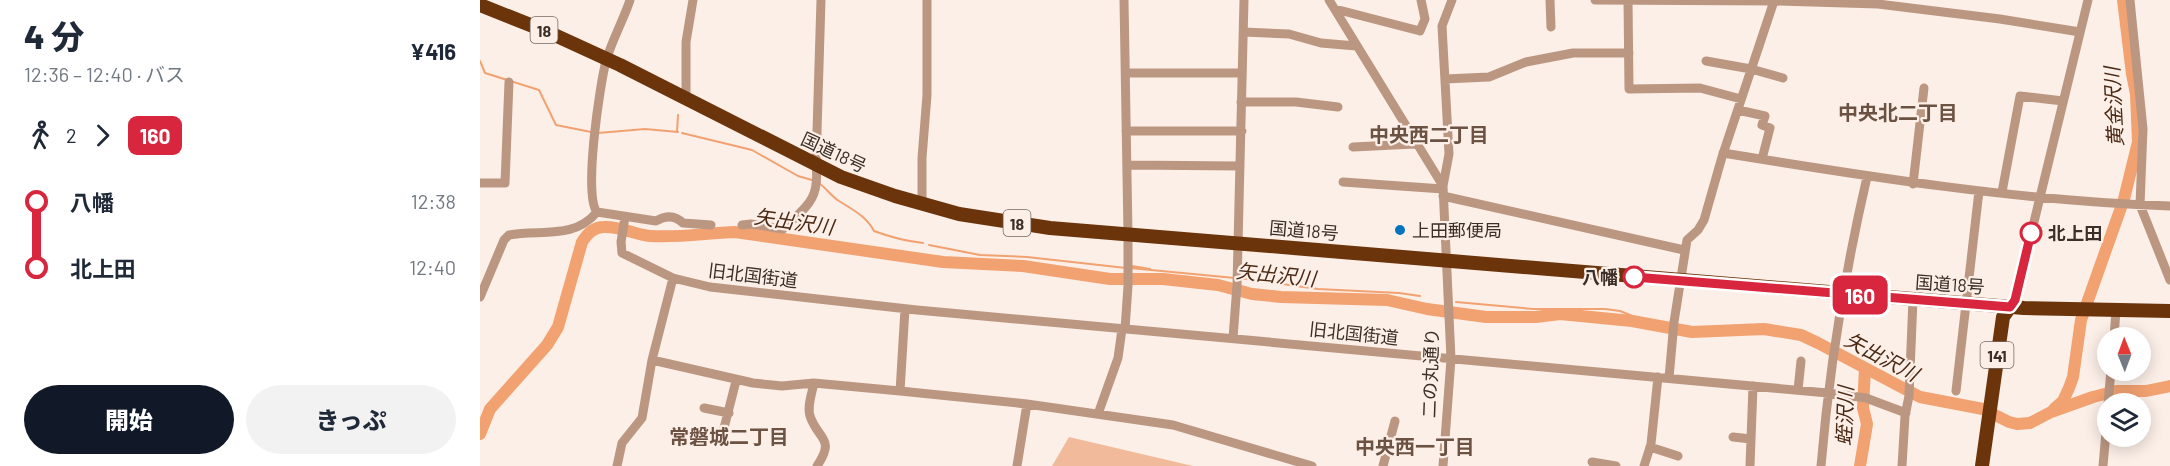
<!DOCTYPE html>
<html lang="ja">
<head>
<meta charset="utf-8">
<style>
  :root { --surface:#fff; --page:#f2f2f3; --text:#1f2937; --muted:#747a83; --accent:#111827 }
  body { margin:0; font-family:Barlow,"Noto Sans JP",sans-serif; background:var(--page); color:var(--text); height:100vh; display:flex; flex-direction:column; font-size:22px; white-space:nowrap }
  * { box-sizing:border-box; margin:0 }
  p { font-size:20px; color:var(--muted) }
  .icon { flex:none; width:33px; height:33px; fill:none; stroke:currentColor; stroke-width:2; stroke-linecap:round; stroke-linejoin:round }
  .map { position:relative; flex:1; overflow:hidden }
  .drawer { display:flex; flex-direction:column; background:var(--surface); width:480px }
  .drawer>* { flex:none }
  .badge { padding:0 12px; border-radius:9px; font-size:21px; line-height:39px }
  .needle { width:39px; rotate:359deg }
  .controls { position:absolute; left:1617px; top:327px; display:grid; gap:12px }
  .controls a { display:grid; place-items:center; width:54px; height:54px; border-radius:50%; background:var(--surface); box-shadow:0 3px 15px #0003; font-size:30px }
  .map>.badge { position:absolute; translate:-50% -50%; box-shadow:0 0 0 3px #fff }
  .legs { display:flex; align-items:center; gap:9px; height:66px; padding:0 24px; font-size:20px }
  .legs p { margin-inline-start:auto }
  .summary { display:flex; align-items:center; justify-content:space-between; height:102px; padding:0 24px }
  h1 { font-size:33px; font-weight:800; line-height:45px }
  .action { display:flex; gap:12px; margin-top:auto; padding:12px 24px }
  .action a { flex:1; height:69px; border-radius:36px; background:var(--accent); color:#fff; font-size:24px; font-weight:800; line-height:69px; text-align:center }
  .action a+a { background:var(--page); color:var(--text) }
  ul { padding:0 24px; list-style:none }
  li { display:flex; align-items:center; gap:21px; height:66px; font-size:22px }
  li i { display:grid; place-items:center; width:9px; height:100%; margin:0 8px; background:currentColor }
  li i::after { content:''; width:15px; height:15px; margin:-8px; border:4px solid; border-radius:50%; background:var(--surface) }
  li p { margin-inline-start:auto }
  li:first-child i { background:linear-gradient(#0000 50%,currentColor 0) }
  li:last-child i { background:linear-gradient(currentColor 50%,#0000 0) }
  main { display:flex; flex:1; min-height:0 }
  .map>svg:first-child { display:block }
</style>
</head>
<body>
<main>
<section class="drawer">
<div class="summary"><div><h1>4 分</h1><p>12:36 – 12:40 · バス</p></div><b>¥416</b></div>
<div class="legs"><svg class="icon" aria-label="walk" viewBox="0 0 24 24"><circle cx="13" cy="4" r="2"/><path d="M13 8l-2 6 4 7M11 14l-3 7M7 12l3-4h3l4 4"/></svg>2<svg class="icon" aria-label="forward" viewBox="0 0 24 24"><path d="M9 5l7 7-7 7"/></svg><b class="badge" style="background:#d7263d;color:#fff">160</b></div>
<ul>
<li><i style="color:#d7263d"></i><b>八幡</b><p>12:38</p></li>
<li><i style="color:#d7263d"></i><b>北上田</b><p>12:40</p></li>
</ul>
<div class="action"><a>開始</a><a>きっぷ</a></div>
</section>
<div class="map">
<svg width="1690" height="466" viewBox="0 0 1690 466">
  <rect width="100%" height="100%" fill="#fcefe8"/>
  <path fill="#f1bb9b" d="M 589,437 L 713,466 L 572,466 Z"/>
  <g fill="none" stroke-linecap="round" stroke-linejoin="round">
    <path stroke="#f2a170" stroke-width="2" d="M 0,61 L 5,73 L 59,90 L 76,125 L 111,132
      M 197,132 L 198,115
      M 118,133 L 165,129 L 198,132
      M 202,133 L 272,150 L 318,176 L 332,180
      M 340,184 C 347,189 352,197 359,201 C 373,210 386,216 394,231 C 410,237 425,241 443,243
      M 449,245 L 500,255 L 547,257 L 646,268
      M 652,266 L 670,269
      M 650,268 L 755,278
      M 760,278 L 838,289 L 919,293 L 940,296
      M 976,302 L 1053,309 L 1125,309 L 1140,311 L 1155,317 L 1159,323"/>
    <path stroke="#f2a170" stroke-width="12" d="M 1574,409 L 1583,401 L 1589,388 L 1593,377 L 1601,320 L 1644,199 L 1658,142 L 1656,94 L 1652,74 L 1643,0
      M 0,434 L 10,409 L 67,345 L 78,327 L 102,242 C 108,233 114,227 124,227 C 140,226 155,235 170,236 C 199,238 227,233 255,232 L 463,262 L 543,266 L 630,279 L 683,279 L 738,285 L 772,294 L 801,297 L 907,300 L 947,309 L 1006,317 L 1056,317 L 1080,314 L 1152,321 L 1212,332 L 1284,329 L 1321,335 L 1338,343 L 1440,397 L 1503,409 L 1529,422 L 1537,424 L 1550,423 L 1571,412 L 1613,397 L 1636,391 L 1666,391 L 1690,386
      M 1380,466 L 1387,424 L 1383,408 L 1385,368"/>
    <path stroke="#bb9782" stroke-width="9" d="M 644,0 L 648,234 L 648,286 L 645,329
      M 849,0 L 963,186
      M 1070,0 L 1071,27
      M 1115,0 L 1294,1 L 1398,4 L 1520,19 L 1600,32
      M 1148,0 L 1149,89 L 1220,88 L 1261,99
      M 1650,0 L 1663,129 L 1660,205 L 1690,280
      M 855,9 L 940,31 L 945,19 L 941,0
      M 764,32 L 809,34 L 841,43 L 876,46
      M 1226,61 L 1271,69 L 1303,78
      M 646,73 L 762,73
      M 965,79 L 1009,77 L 1046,62 L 1093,53 L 1149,53
      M 206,99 L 206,42 L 213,0
      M 761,102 L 816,102 L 858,107
      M 1258,110 L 1285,116 L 1282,125 L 1290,128 L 1282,159
      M 646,131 L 762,131
      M 873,147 L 935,144
      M 1243,153 C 1391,177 1540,201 1690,206
      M 647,165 L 760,166
      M 863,182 L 963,189
      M 0,183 L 25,183 L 29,82
      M 1433,184 L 1444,88
      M 1522,192 L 1540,96 L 1583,101
      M 963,196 L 1204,250
      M 442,204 L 442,158 L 447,95 L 447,0
      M 117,212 C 103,196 120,84 126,61 C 132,40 143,21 150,0
      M 117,212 L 176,221 C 186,215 195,215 203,223 L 231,225
      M 145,217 L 141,242 L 142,253 L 193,278 L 230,287 L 437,310 L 1348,393 L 1386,398 L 1426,413
      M 262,225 L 271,224 L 303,229 C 327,206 340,200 336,164 L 341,0
      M 0,297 L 24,240 L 29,235 C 60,229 94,240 117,212
      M 1530,307 L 1535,300 L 1608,0
      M 753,338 L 757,285 L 764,0
      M 1634,338 L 1636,310
      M 172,360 L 273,383 L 302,386 L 334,383 L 420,391 L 547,404 L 693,425 L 832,466
      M 1189,378 L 1194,322 L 1207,240 L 1218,230 L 1224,220 L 1242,157 L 1294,1
      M 334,383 C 332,393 327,406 330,416 C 338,440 356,438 337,466
      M 1318,390 L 1321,361
      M 420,391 L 425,309
      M 1476,391 L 1499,191
      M 1628,404 L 1631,370
      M 224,408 L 249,413
      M 618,414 L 638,358 L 642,329
      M 243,432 L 256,381
      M 1253,437 L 1271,439
      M 1170,447 L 1198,456
      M 1112,462 L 1136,466
      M 137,466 L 142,443 L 162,418 L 172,360 L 193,278
      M 537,466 L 547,404
      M 903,466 L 915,421
      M 963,466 L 971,359 L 963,186 L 969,154 L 962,26 L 972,0
      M 1164,466 L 1171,444 L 1178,377
      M 1270,466 L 1273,386
      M 1341,466 C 1349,369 1365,272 1387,177
      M 1422,466 L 1425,416 L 1429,396 L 1433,299
      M 1623,466 L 1628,409"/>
    <path stroke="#6b340b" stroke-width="14" d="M 0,5 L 68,32 L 140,65 L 361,177 L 415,196 L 479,214 L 570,228 L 1433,299 L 1544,308 L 1690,311
      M 1502,466 L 1523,317 L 1530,307"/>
  </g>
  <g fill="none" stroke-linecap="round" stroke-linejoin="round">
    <g stroke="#fff" stroke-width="14">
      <path id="line-1" d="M 1154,277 L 1530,307 L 1535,300 L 1551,233"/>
    </g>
    <use href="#line-1" stroke="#d7263d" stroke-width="9"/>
  </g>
  <circle fill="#0474be" stroke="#fcefe8" stroke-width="2" cx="920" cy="230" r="6"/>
  <g fill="#fff" stroke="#d7263d" stroke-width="3">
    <circle cx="1551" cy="233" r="10"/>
    <circle cx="1154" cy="277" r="10"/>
  </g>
  <g text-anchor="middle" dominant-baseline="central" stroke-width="4.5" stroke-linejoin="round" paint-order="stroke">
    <g fill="#fcefe8" stroke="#756962" stroke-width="1.5">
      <rect x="50.5" y="17" width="27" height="26" rx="4.5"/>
      <rect x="523.5" y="210" width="27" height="26" rx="4.5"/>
      <rect x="1500.5" y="342" width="33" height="26" rx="4.5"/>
    </g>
    <g font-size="16" font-weight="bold" fill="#3b2f28">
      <text x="64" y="30">18</text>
      <text x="537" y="223">18</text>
      <text x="1517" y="355">141</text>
    </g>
    <g font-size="18" fill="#3b2f28" stroke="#fcefe8">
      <text transform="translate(354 152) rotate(25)">国道18号</text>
      <text transform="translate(824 230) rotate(5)">国道18号</text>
      <text transform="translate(273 275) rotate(7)">旧北国街道</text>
      <text transform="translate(1470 284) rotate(4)">国道18号</text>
      <text transform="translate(874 333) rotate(6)">旧北国街道</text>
      <text transform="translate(950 373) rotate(-88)">二の丸通り</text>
    </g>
    <g font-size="18" fill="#3b2f28" stroke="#fcefe8" text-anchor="start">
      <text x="932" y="230">上田郵便局</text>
    </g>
    <g font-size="18" font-weight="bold" fill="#3b2f28" stroke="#fcefe8" text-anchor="start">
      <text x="1568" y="233">北上田</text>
      <text x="1138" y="277" text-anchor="end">八幡</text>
    </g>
    <g font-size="20" font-style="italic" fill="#4a2915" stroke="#fcefe8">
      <text transform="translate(1633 107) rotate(-93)">黄金沢川</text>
      <text transform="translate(314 221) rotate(8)">矢出沢川</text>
      <text transform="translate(796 274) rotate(6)">矢出沢川</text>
      <text transform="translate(1402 356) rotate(28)">矢出沢川</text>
      <text transform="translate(1364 416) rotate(-88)">蛭沢川</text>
    </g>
    <g font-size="20" font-weight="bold" fill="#6c5242" stroke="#fcefe8">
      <text x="1418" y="112">中央北二丁目</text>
      <text x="949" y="134">中央西二丁目</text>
      <text x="249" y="436">常磐城二丁目</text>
      <text x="935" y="446">中央西一丁目</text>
    </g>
  </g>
</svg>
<div class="controls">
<a><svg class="needle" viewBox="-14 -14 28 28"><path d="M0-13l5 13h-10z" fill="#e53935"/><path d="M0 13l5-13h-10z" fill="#747a83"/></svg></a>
<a><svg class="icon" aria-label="layers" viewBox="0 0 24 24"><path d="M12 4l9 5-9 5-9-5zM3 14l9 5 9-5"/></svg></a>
</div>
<b class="badge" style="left:1380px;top:295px;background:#d7263d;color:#fff">160</b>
</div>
</main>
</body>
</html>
